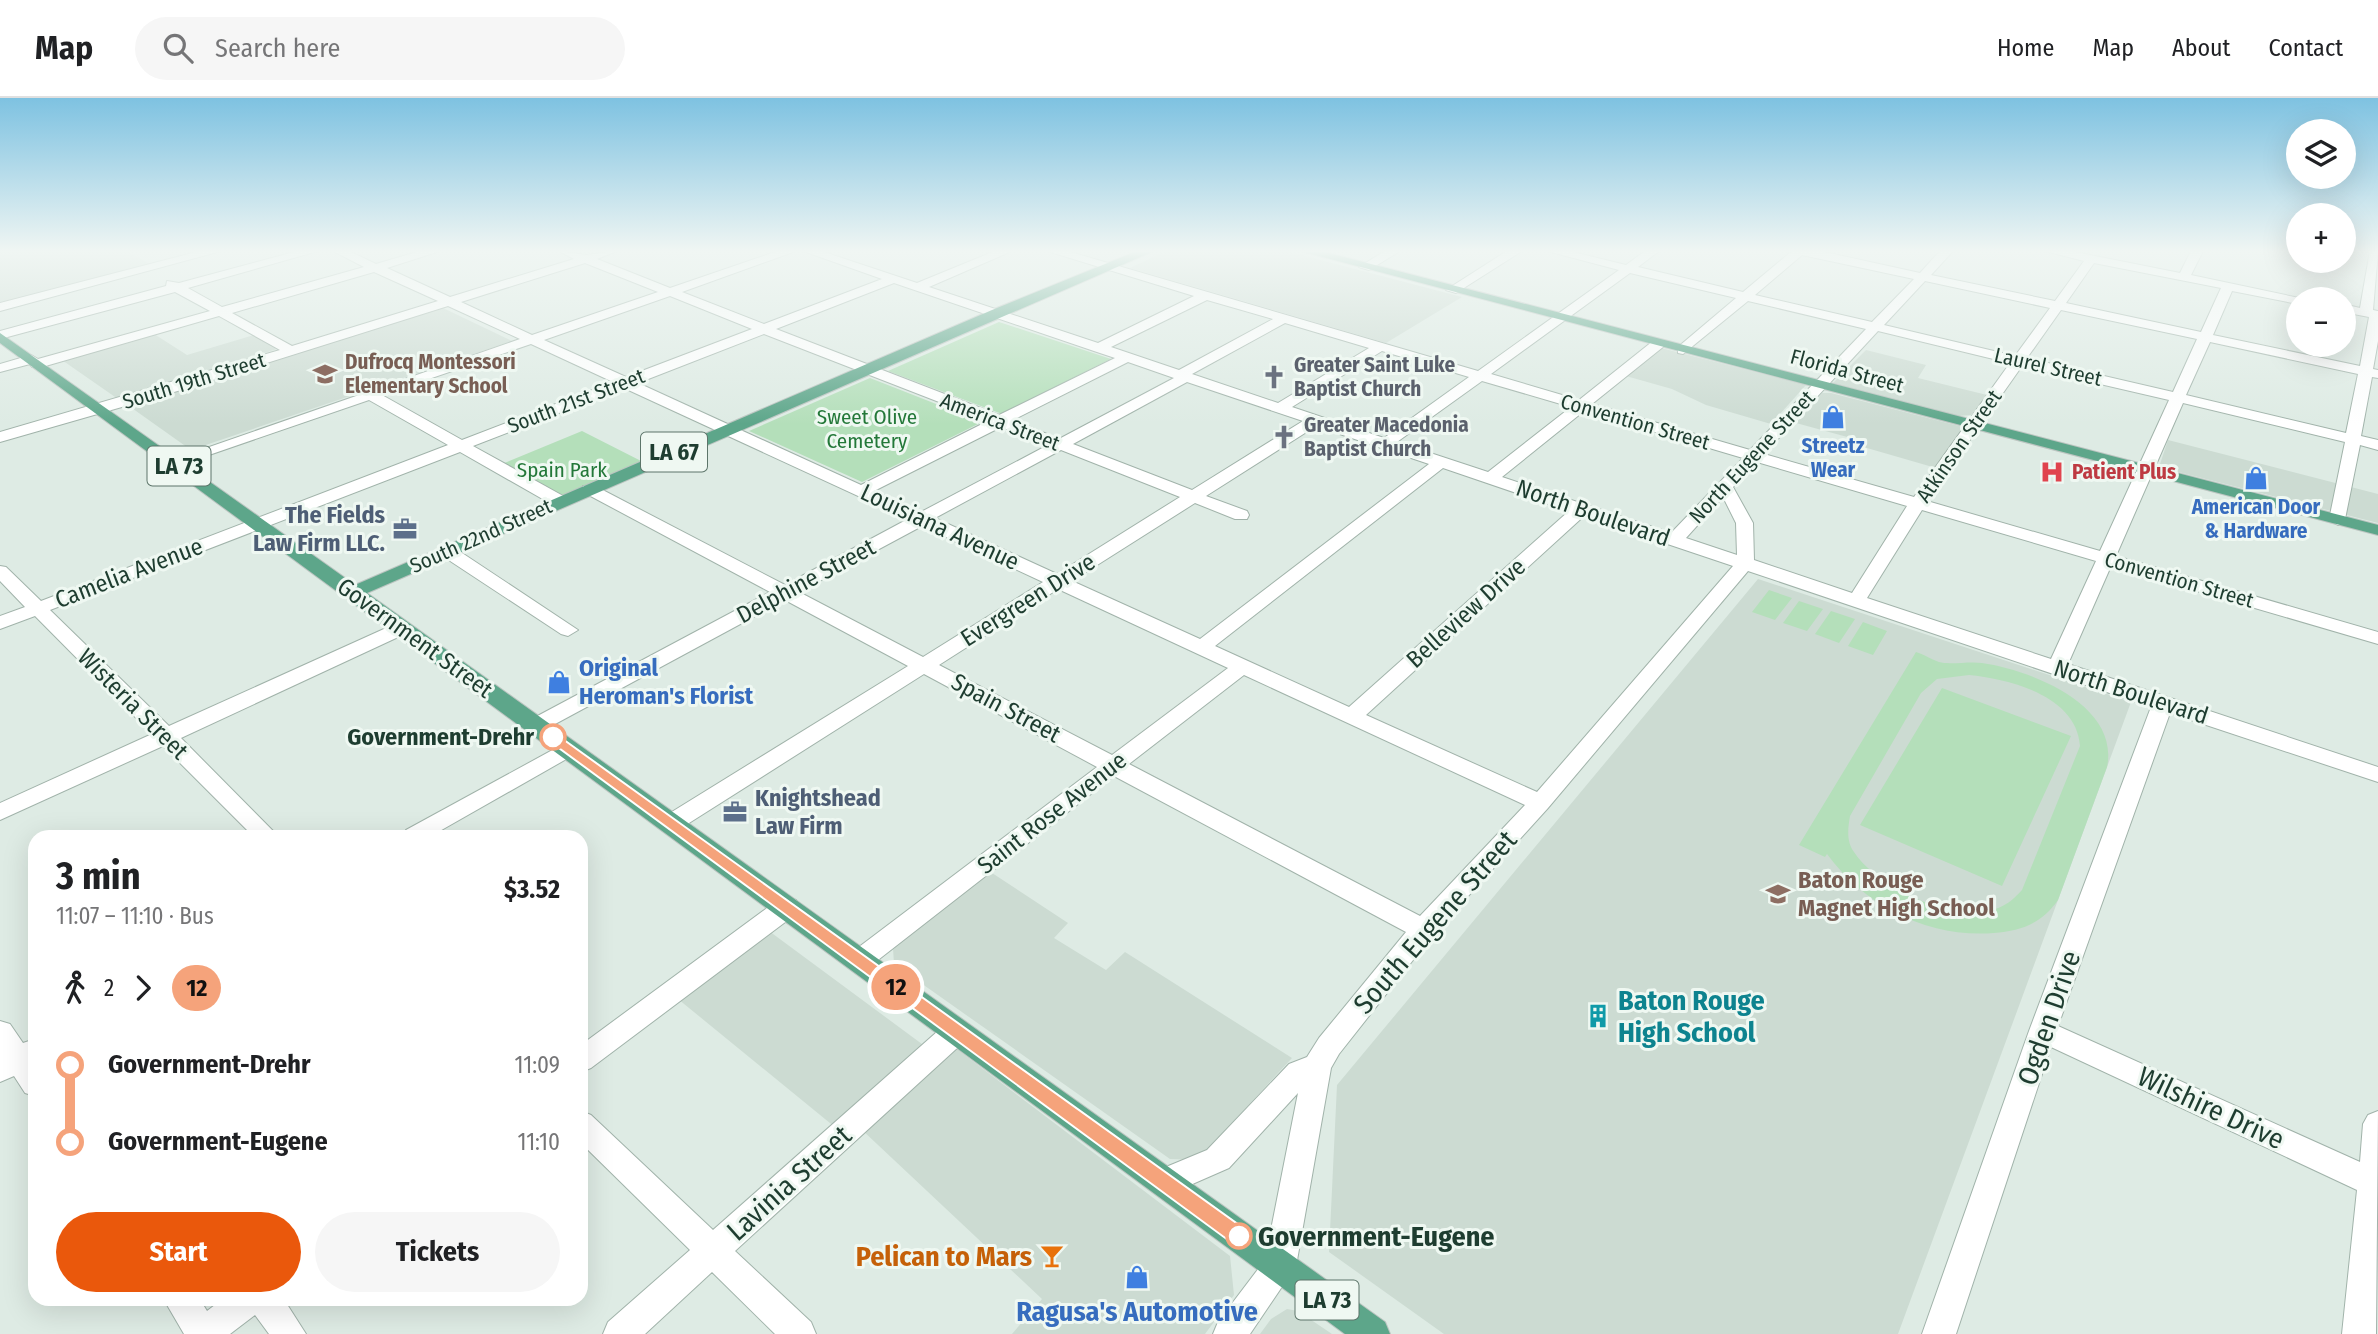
<!DOCTYPE html>
<html lang="en">
<head>
<meta charset="utf-8">
<style>
  :root { --surface:#fff; --page:#f6f6f6; --text:#202124; --muted:#757577; --line:#e0e0e0; --accent:#ea580c }
  body { margin:0; font-family:"Fira Sans Condensed",sans-serif; background:var(--page); color:var(--text); height:100vh; display:flex; flex-direction:column; font-size:26px; white-space:nowrap }
  * { box-sizing:border-box; margin:0 }
  p { font-size:23px; color:var(--muted) }
  .icon { flex:none; width:38px; height:38px; fill:none; stroke:currentColor; stroke-width:2; stroke-linecap:round; stroke-linejoin:round }
  .map { position:relative; flex:1; overflow:hidden }
  .details { position:absolute; left:28px; top:732px; width:560px; height:476px; display:flex; flex-direction:column; background:var(--surface); border-radius:21px; box-shadow:0 7px 28px #0002 }
  .details>* { flex:none }
  .badge { padding:0 14px; border-radius:23px; font-size:24px; line-height:46px }
  .fabs { position:absolute; left:2286px; top:21px; display:grid; gap:14px }
  .fabs a { display:grid; place-items:center; width:70px; height:70px; border-radius:50%; background:var(--surface); box-shadow:0 7px 28px #0002; font-size:35px }
  .map>.badge { position:absolute; translate:-50% -50%; box-shadow:0 0 0 4px #fff }
  .legs { display:flex; align-items:center; gap:10px; height:77px; padding:0 28px; font-size:23px }
  .legs p { margin-inline-start:auto }
  .headline { display:flex; align-items:center; justify-content:space-between; height:119px; padding:0 28px }
  h1 { font-size:38px; font-weight:700; line-height:52px }
  .primary-button { display:flex; gap:14px; margin-top:auto; padding:14px 28px }
  .primary-button a { flex:1; height:80px; border-radius:42px; background:var(--accent); color:#fff; font-size:28px; font-weight:700; line-height:80px; text-align:center }
  .primary-button a+a { background:var(--page); color:var(--text) }
  ul { padding:0 28px; list-style:none }
  li { display:flex; align-items:center; gap:24px; height:77px; font-size:26px }
  li i { display:grid; place-items:center; width:10px; height:100%; margin:0 9px; background:currentColor }
  li i::after { content:''; width:18px; height:18px; margin:-9px; border:5px solid; border-radius:50%; background:var(--surface) }
  li p { margin-inline-start:auto }
  li:first-child i { background:linear-gradient(#0000 50%,currentColor 0) }
  li:last-child i { background:linear-gradient(currentColor 50%,#0000 0) }
  header { display:flex; align-items:center; gap:42px; box-sizing:border-box; height:98px; padding:0 35px; background:var(--surface); border-bottom:2px solid var(--line) }
  header strong { font-size:33px }
  nav { display:flex; gap:38px; margin-inline-start:auto; font-size:24px }
  .search { width:490px; height:63px; background:var(--page); display:flex; align-items:center; gap:18px; box-sizing:border-box; padding:0 24px; border-radius:38px; color:var(--muted); font-size:26px }
  .map>svg:first-child { display:block }
</style>
</head>
<body>
<header>
<strong>Map</strong>
<div class="search"><svg class="icon" aria-label="search" viewBox="0 0 24 24"><circle cx="10" cy="10" r="6"/><path d="M15 15l6 6"/></svg>Search here</div>
<nav><a>Home</a><a>Map</a><a>About</a><a>Contact</a></nav>
</header>
<div class="map">
<svg width="2378" height="1236" viewBox="0 0 2378 1236">
  <rect width="100%" height="100%" fill="#deebe4"/>
  <path fill="#ccdbd2" d="M 0,153 L 127,153 L 155,169 L 0,204 Z
    M 1166,153 L 1286,153 L 1462,199 L 1386,245 L 1130,170 Z
    M 443,210 L 512,243 L 191,352 L 129,308 Z
    M 151,234 L 187,257 L 254,237 L 277,251 L 118,301 L 59,260 Z
    M 1661,250 L 1806,287 L 1771,326 L 1706,307 L 1672,291 L 1626,278 Z
    M 1866,252 L 1926,267 L 1918,280 L 1987,297 L 1971,317 L 1957,318 L 1833,285 Z
    M 1822,295 L 1831,295 L 1963,329 L 1936,370 L 1860,348 L 1862,343 L 1796,325 Z
    M 2168,342 L 2378,396 L 2378,425 L 2159,369 Z
    M 1758,481 L 2131,604 L 1898,1236 L 1444,1236 L 1329,1154 L 1337,987 Z
    M 989,773 L 1068,825 L 1054,840 L 1106,872 L 1125,854 L 1292,960 L 1198,1062 L 1170,1061 L 894,866 L 893,850 Z
    M 769,833 L 926,949 L 836,1030 L 678,901 Z
    M 954,949 L 1230,1158 L 1234,1197 L 1205,1236 L 1012,1236 L 1042,1201 L 861,1031 Z
    M 1287,1211 L 1298,1213 L 1332,1236 L 1260,1236 L 1271,1221 Z"/>
  <path fill="#b4dfba" fill-rule="evenodd" d="M 999,224 L 1111,261 L 1002,316 L 888,273 Z
    M 870,280 L 982,324 L 862,384 L 749,333 Z
    M 582,333 L 647,366 L 559,403 L 497,368 Z
    M 1769,492 L 1792,500 L 1775,522 L 1752,514 Z
    M 1799,503 L 1823,511 L 1807,533 L 1783,525 Z
    M 1831,513 L 1855,521 L 1839,545 L 1815,536 Z
    M 1863,524 L 1887,533 L 1873,557 L 1848,548 Z
    M 1916,554 C 1923,556 1935,563 1939,564 C 1949,567 1970,563 1982,565 C 2031,572 2120,607 2107,669 L 2058,802 C 2042,825 2022,833 1994,835 C 1928,840 1866,809 1827,756 L 1825,759 L 1799,747 ZM 1969,577 C 2010,581 2077,598 2080,648 L 2022,792 C 2017,797 2012,803 2006,806 C 1965,832 1878,791 1854,754 C 1846,743 1848,730 1850,718 L 1921,595 L 1937,581 Z
    M 1942,590 L 2071,638 L 2002,788 L 1860,727 Z"/>
  <g fill="none" stroke-linecap="round" stroke-linejoin="round">
    <g stroke="#a1b3aa" stroke-width="2">
      <path id="minor" d="M 200,153 L 221,153 L 0,213 L 0,205 Z
        M 298,153 L 318,153 L 188,190 L 222,209 L 364,169 L 333,153 L 349,153 L 376,166 L 420,153 L 440,153 L 387,170 L 450,199 L 574,161 L 559,153 L 586,157 L 617,153 L 597,161 L 670,190 L 778,153 L 796,153 L 682,194 L 764,226 L 882,181 L 803,153 L 821,153 L 917,185 L 995,153 L 1012,153 L 929,189 L 1098,245 L 1194,198 L 1047,153 L 1067,153 L 1478,273 L 1619,172 L 1547,153 L 1569,153 L 1626,167 L 1645,153 L 1659,153 L 1638,169 L 1743,194 L 1792,153 L 1820,153 L 1920,175 L 1940,153 L 1953,153 L 1931,177 L 2055,203 L 2084,163 L 2045,153 L 2070,153 L 2180,175 L 2191,153 L 2203,153 L 2191,177 L 2304,201 L 2298,201 L 2298,206 L 2232,193 L 2213,237 L 2360,268 L 2369,219 L 2343,214 L 2343,206 L 2360,210 L 2370,153 L 2378,153 L 2373,212 L 2378,213 L 2378,243 L 2373,271 L 2378,272 L 2378,280 L 2372,279 L 2361,338 L 2378,342 L 2378,352 L 2360,347 L 2344,426 L 2338,427 L 2329,422 L 2345,344 L 2183,305 L 2116,458 L 2378,534 L 2378,546 L 2111,468 L 2068,566 L 2378,669 L 2378,684 L 2170,615 L 2058,928 L 2360,1064 L 2363,1026 L 2368,1017 L 2378,1013 L 2376,1236 L 2342,1236 L 2357,1092 L 2051,949 L 1956,1236 L 1922,1236 L 2029,933 L 2151,609 L 1748,473 L 1548,710 L 1432,838 L 1339,956 L 1331,970 L 1296,1168 L 1250,1236 L 1213,1236 L 1218,1224 L 1265,1162 L 1298,995 L 1229,1070 L 1165,1098 L 1154,1094 L 1150,1084 L 1154,1074 L 1207,1052 L 1289,966 L 1307,959 L 1319,940 L 1406,834 L 1114,678 L 869,869 L 860,872 L 851,869 L 847,862 L 851,855 L 1097,669 L 924,576 L 678,732 L 662,732 L 658,726 L 662,720 L 908,568 L 785,502 L 544,632 L 530,632 L 526,627 L 530,622 L 770,494 L 583,394 L 583,388 L 595,388 L 785,487 L 908,421 L 624,290 L 473,348 L 565,399 L 565,407 L 553,407 L 460,354 L 50,512 L 169,628 L 395,526 L 409,526 L 412,530 L 409,534 L 181,640 L 278,738 L 253,738 L 163,648 L 0,722 L 0,705 L 152,636 L 35,518 L 0,531 L 0,518 L 25,509 L 0,483 L 0,468 L 6,469 L 41,503 L 448,347 L 369,302 L 180,367 L 168,367 L 166,364 L 520,241 L 448,208 L 181,292 L 0,344 L 0,334 L 280,252 L 219,218 L 42,269 L 32,269 L 30,266 L 0,274 L 0,266 L 31,257 L 38,261 L 210,213 L 175,194 L 0,241 L 0,233 L 166,188 L 167,183 L 179,185 ZM 1802,157 L 1914,181 L 1872,224 L 1755,197 ZM 585,165 L 658,194 L 532,237 L 461,204 ZM 2094,165 L 2221,190 L 2201,234 L 2066,205 ZM 374,174 L 438,203 L 292,248 L 232,215 ZM 1630,175 L 1736,200 L 1678,249 L 1678,255 L 1683,256 L 1748,203 L 1866,231 L 1750,352 L 1592,306 L 1663,249 L 1663,243 L 1653,243 L 1579,302 L 1491,276 ZM 1925,183 L 2050,210 L 2015,258 L 1884,227 ZM 894,185 L 1094,253 L 1115,260 L 999,317 L 776,231 ZM 670,198 L 752,231 L 626,279 L 544,242 ZM 1207,202 L 1273,221 L 1179,272 L 1111,249 ZM 2061,212 L 2197,241 L 2173,294 L 2027,260 ZM 1285,225 L 1369,250 L 1278,305 L 1192,276 ZM 1878,233 L 2010,265 L 1914,399 L 1764,356 ZM 764,236 L 988,323 L 861,387 L 638,285 ZM 2210,244 L 2358,276 L 2346,335 L 2186,297 ZM 531,246 L 613,284 L 462,342 L 382,297 ZM 1382,253 L 1469,279 L 1384,340 L 1292,309 ZM 1128,264 L 1174,280 L 1059,341 L 1013,322 ZM 2022,268 L 2169,302 L 2100,453 L 1927,403 ZM 1482,283 L 1571,309 L 1488,374 L 1397,344 ZM 1187,284 L 1303,323 L 1192,392 L 1073,346 ZM 1584,313 L 1743,360 L 1671,435 L 1502,379 ZM 1316,328 L 1429,366 L 1200,541 L 1072,483 L 1195,405 L 1235,421 L 1247,421 L 1249,417 L 1247,413 L 1206,398 ZM 1001,329 L 1048,347 L 921,414 L 874,393 ZM 1061,352 L 1180,399 L 1057,476 L 935,420 ZM 1757,364 L 1907,408 L 1852,495 L 1754,462 L 1753,425 L 1733,389 ZM 1443,370 L 1569,413 L 1349,609 L 1215,548 ZM 1723,399 L 1736,425 L 1737,457 L 1686,440 ZM 1922,412 L 2096,463 L 2051,561 L 1867,500 ZM 1584,418 L 1733,468 L 1537,694 L 1366,617 ZM 922,428 L 1043,484 L 923,559 L 799,494 ZM 1058,491 L 1228,570 L 1112,657 L 939,567 ZM 1244,577 L 1525,707 L 1420,818 L 1129,666 Z
        M 1385,153 L 1400,153 L 1369,172 L 1359,169 Z
        M 1507,153 L 1522,153 L 1456,195 L 1446,192 Z
        M 447,448 L 453,449 L 578,532 L 568,538 L 561,536 L 441,457 L 438,453 Z
        M 569,643 L 580,650 L 577,655 L 431,738 L 402,738 L 406,732 Z
        M 787,800 L 796,802 L 799,809 L 796,816 L 591,970 L 581,974 L 581,947 L 778,802 Z
        M 957,922 L 967,925 L 971,933 L 967,941 L 735,1153 L 811,1224 L 816,1236 L 775,1236 L 712,1174 L 645,1236 L 603,1236 L 608,1224 L 690,1152 L 581,1045 L 581,1013 L 591,1017 L 713,1132 L 947,925 Z
        M 0,923 L 10,926 L 23,945 L 35,941 L 35,998 L 25,995 L 14,978 L 0,984 Z
        M 163,1200 L 199,1200 L 207,1213 L 224,1200 L 283,1200 L 306,1236 L 269,1236 L 255,1217 L 230,1236 L 184,1236 Z"/>
    </g>
    <g stroke="#bcc5c1" stroke-width="2">
      <path id="major" d="M 1137,153 L 1154,153 L 367,495 L 1385,1224 L 1390,1236 L 1345,1236 L 0,245 L 0,235 L 355,487 L 992,212 Z
        M 1300,153 L 1321,153 L 2378,427 L 2378,437 Z"/>
    </g>
    <use href="#minor" fill="#fff" fill-rule="evenodd"/>
    <use href="#major" fill="#5da68a" fill-rule="evenodd"/>
  </g>
  <linearGradient id="sky" x2="0" y2="1"><stop stop-color="#7ec2e1"/><stop offset="0.47" stop-color="#f0f6f3"/><stop offset="1" stop-color="#f0f6f3" stop-opacity="0"/></linearGradient>
  <rect width="2378" height="326" fill="url(#sky)"/>
  <path fill="#f5a37b" stroke="#fff" stroke-width="2" d="M 553,634 L 1246,1132 L 1249,1138 L 1246,1145 L 1239,1148 L 1232,1145 L 548,642 L 546,639 Z"/>
  <defs>
    <g id="school-bare" transform="scale(1.89)"><path d="M0-5L7-2L0 1L-7-2ZM-4 1L0 2.5L4 1V4Q0 6-4 4Z" fill="#8d6e63" stroke="#eff8f2" stroke-width="2.5" paint-order="stroke"/></g>
    <g id="church-bare" transform="scale(1.89)"><path d="M-1.2-6h2.4v3.5h3.3v2.4h-3.3V6h-2.4V-.1h-3.3v-2.4h3.3Z" fill="#6b7280" stroke="#eff8f2" stroke-width="2.5" paint-order="stroke"/></g>
    <g id="shop-bare" transform="scale(1.89)"><path d="M-5-2.5h2.3a2.7 3.5 0 0 1 5.4 0H5L5.5 6h-11ZM-1.5-2.5h3a1.5 2.3 0 0 0-3 0Z" fill="#3f7fe0" stroke="#eff8f2" stroke-width="2.5" paint-order="stroke"/></g>
    <g id="hospital-bare" transform="scale(1.89)"><path d="M-5-5h3v3.5h4V-5h3V5h-3V1.5h-4V5h-3Z" fill="#e0444e" stroke="#eff8f2" stroke-width="2.5" paint-order="stroke"/></g>
    <g id="office-bare" transform="scale(1.89)"><path d="M-6-3h4V-5.5h4V-3h4V5H-6ZM-1-4.5V-3h2v-1.5ZM-6 0V1H6V0Z" fill="#5c6f8a" stroke="#eff8f2" stroke-width="2.5" paint-order="stroke"/></g>
    <g id="building-bare" transform="scale(1.89)"><path d="M-4-6H4V6H1V3H-1V6H-4ZM-2.5-4.3h1.7v1.8h-1.7ZM.8-4.3h1.7v1.8H.8ZM-2.5-1h1.7V.8h-1.7ZM.8-1h1.7V.8H.8Z" fill="#0f9aa8" stroke="#eff8f2" stroke-width="2.5" paint-order="stroke"/></g>
    <g id="bar-bare" transform="scale(1.89)"><path d="M-6-5H6L.8 .8V4.5H3.5V6h-7V4.5H-.8V.8Z" fill="#e8710a" stroke="#eff8f2" stroke-width="2.5" paint-order="stroke"/></g>
  </defs>
  <g fill-rule="evenodd">
    <use href="#school-bare" x="325" y="276"/>
    <use href="#church-bare" x="1274" y="279"/>
    <use href="#shop-bare" x="1833" y="319"/>
    <use href="#church-bare" x="1284" y="339"/>
    <use href="#hospital-bare" x="2052" y="374"/>
    <use href="#shop-bare" x="2256" y="380"/>
    <use href="#office-bare" x="405" y="431"/>
    <use href="#shop-bare" x="559" y="584"/>
    <use href="#office-bare" x="735" y="714"/>
    <use href="#school-bare" x="1778" y="796"/>
    <use href="#building-bare" x="1598" y="918"/>
    <use href="#bar-bare" x="1052" y="1158"/>
    <use href="#shop-bare" x="1137" y="1179"/>
  </g>
  <g fill="#fff" stroke="#f5a37b" stroke-width="3.5">
    <circle cx="553" cy="639" r="12"/>
    <circle cx="1239" cy="1138" r="12"/>
  </g>
  <g text-anchor="middle" dominant-baseline="central" stroke-width="6" stroke-linejoin="round" paint-order="stroke">
    <g font-size="21" font-weight="bold" fill="#785e54" stroke="#eff8f2" text-anchor="start">
      <text x="345" y="264">Dufrocq Montessori<tspan x="345" dy="24">Elementary School</tspan></text>
    </g>
    <g font-size="21" font-weight="bold" fill="#5b616d" stroke="#eff8f2" text-anchor="start">
      <text x="1294" y="267">Greater Saint Luke<tspan x="1294" dy="24">Baptist Church</tspan></text>
      <text x="1304" y="327">Greater Macedonia<tspan x="1304" dy="24">Baptist Church</tspan></text>
    </g>
    <g font-size="21" fill="#1e3d30" stroke="#eff8f2">
      <text transform="translate(2048 269) rotate(13)">Laurel Street</text>
      <text transform="translate(1847 273) rotate(15)">Florida Street</text>
      <text transform="translate(194 283) rotate(-17)">South 19th Street</text>
      <text transform="translate(576 303) rotate(-21)">South 21st Street</text>
      <text transform="translate(1000 324) rotate(21)">America Street</text>
      <text transform="translate(1635 324) rotate(16)">Convention Street</text>
      <text transform="translate(1959 348) rotate(-55)">Atkinson Street</text>
      <text transform="translate(1752 359) rotate(-47)">North Eugene Street</text>
      <text transform="translate(481 438) rotate(-24)">South 22nd Street</text>
      <text transform="translate(2179 482) rotate(16)">Convention Street</text>
    </g>
    <g font-size="21" fill="#237839" stroke="#eff8f2">
      <text x="867" y="319">Sweet Olive<tspan x="867" dy="24">Cemetery</tspan></text>
      <text x="562" y="372">Spain Park</text>
    </g>
    <g font-size="21" font-weight="bold" fill="#366cbe" stroke="#eff8f2">
      <text x="1833" y="348">Streetz<tspan x="1833" dy="24">Wear</tspan></text>
      <text x="2256" y="409">American Door<tspan x="2256" dy="24">&amp; Hardware</tspan></text>
    </g>
    <g font-size="21" font-weight="bold" fill="#be3a42" stroke="#eff8f2" text-anchor="start">
      <text x="2072" y="374">Patient Plus</text>
    </g>
    <g fill="#eff8f2" stroke="#5d756a" stroke-width="2">
      <rect x="641" y="334.5" width="66" height="39" rx="5"/>
      <rect x="147.5" y="348.5" width="63" height="39" rx="5"/>
      <rect x="1295.5" y="1182.5" width="63" height="39" rx="5"/>
    </g>
    <g font-size="23" font-weight="bold" fill="#1e3d30">
      <text x="674" y="354">LA 67</text>
      <text x="179" y="368">LA 73</text>
      <text x="1327" y="1202">LA 73</text>
    </g>
    <g font-size="24" fill="#1e3d30" stroke="#eff8f2">
      <text transform="translate(1593 415) rotate(19)">North Boulevard</text>
      <text transform="translate(940 429) rotate(25)">Louisiana Avenue</text>
      <text transform="translate(129 475) rotate(-21)">Camelia Avenue</text>
      <text transform="translate(806 483) rotate(-28)">Delphine Street</text>
      <text transform="translate(1028 502) rotate(-32)">Evergreen Drive</text>
      <text transform="translate(1466 515) rotate(-42)">Belleview Drive</text>
      <text transform="translate(415 540) rotate(36)">Government Street</text>
      <text transform="translate(2131 594) rotate(18)">North Boulevard</text>
      <text transform="translate(133 606) rotate(45)">Wisteria Street</text>
      <text transform="translate(1006 610) rotate(28)">Spain Street</text>
      <text transform="translate(1052 715) rotate(-38)">Saint Rose Avenue</text>
    </g>
    <g font-size="24" font-weight="bold" fill="#4e5e75" stroke="#eff8f2" text-anchor="end">
      <text x="385" y="417">The Fields<tspan x="385" dy="28">Law Firm LLC.</tspan></text>
      <text x="755" y="700" text-anchor="start">Knightshead<tspan x="755" dy="28">Law Firm</tspan></text>
    </g>
    <g font-size="24" font-weight="bold" fill="#366cbe" stroke="#eff8f2" text-anchor="start">
      <text x="579" y="570">Original<tspan x="579" dy="28">Heroman's Florist</tspan></text>
    </g>
    <g font-size="24" font-weight="bold" fill="#1e3d30" stroke="#eff8f2" text-anchor="end">
      <text x="534" y="639">Government-Drehr</text>
    </g>
    <g font-size="24" font-weight="bold" fill="#785e54" stroke="#eff8f2" text-anchor="start">
      <text x="1798" y="782">Baton Rouge<tspan x="1798" dy="28">Magnet High School</tspan></text>
    </g>
    <g font-size="28" fill="#1e3d30" stroke="#eff8f2">
      <text transform="translate(1435 824) rotate(-49)">South Eugene Street</text>
      <text transform="translate(2049 920) rotate(-71)">Ogden Drive</text>
      <text transform="translate(2211 1010) rotate(25)">Wilshire Drive</text>
      <text transform="translate(789 1085) rotate(-42)">Lavinia Street</text>
    </g>
    <g font-size="28" font-weight="bold" fill="#0d838f" stroke="#eff8f2" text-anchor="start">
      <text x="1618" y="902">Baton Rouge<tspan x="1618" dy="32">High School</tspan></text>
    </g>
    <g font-size="28" font-weight="bold" fill="#1e3d30" stroke="#eff8f2" text-anchor="start">
      <text x="1258" y="1138">Government-Eugene</text>
    </g>
    <g font-size="28" font-weight="bold" fill="#c56008" stroke="#eff8f2" text-anchor="end">
      <text x="1032" y="1158">Pelican to Mars</text>
    </g>
    <g font-size="28" font-weight="bold" fill="#366cbe" stroke="#eff8f2">
      <text x="1137" y="1213">Ragusa's Automotive</text>
    </g>
  </g>
</svg>
<div class="fabs">
<a><svg class="icon" aria-label="layers" viewBox="0 0 24 24"><path d="M12 4l9 5-9 5-9-5zM3 14l9 5 9-5"/></svg></a>
<a>+</a>
<a>−</a>
</div>
<b class="badge" style="left:896px;top:889px;background:#f5a37b;color:#111">12</b>
<section class="details">
<div class="headline"><div><h1>3 min</h1><p>11:07 – 11:10 · Bus</p></div><b>$3.52</b></div>
<div class="legs"><svg class="icon" aria-label="walk" viewBox="0 0 24 24"><circle cx="13" cy="4" r="2"/><path d="M13 8l-2 6 4 7M11 14l-3 7M7 12l3-4h3l4 4"/></svg>2<svg class="icon" aria-label="forward" viewBox="0 0 24 24"><path d="M9 5l7 7-7 7"/></svg><b class="badge" style="background:#f5a37b;color:#111">12</b></div>
<ul>
<li><i style="color:#f5a37b"></i><b>Government-Drehr</b><p>11:09</p></li>
<li><i style="color:#f5a37b"></i><b>Government-Eugene</b><p>11:10</p></li>
</ul>
<div class="primary-button"><a>Start</a><a>Tickets</a></div>
</section>
</div>
</body>
</html>
